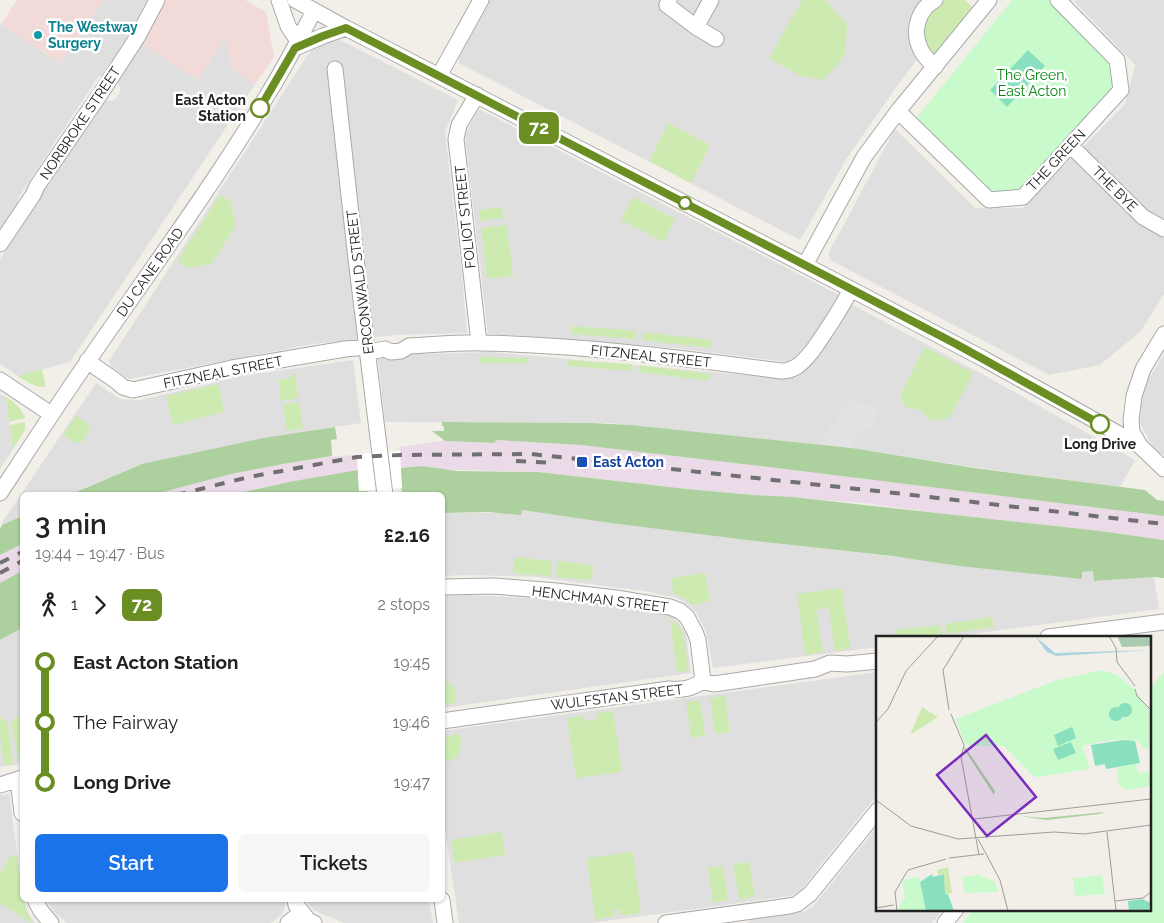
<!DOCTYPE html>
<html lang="en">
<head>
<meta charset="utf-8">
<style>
  :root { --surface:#fff; --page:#f6f6f6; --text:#222; --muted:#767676; --accent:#1a73e8 }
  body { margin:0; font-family:Raleway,sans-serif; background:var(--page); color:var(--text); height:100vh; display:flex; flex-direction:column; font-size:19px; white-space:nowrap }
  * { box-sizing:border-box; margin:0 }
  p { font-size:16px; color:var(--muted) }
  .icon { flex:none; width:28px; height:28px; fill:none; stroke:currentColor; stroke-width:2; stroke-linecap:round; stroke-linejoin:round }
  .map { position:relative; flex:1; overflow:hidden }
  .drawer { position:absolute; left:20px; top:492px; width:425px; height:410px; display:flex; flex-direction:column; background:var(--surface); border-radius:8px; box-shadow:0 1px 4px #0004 }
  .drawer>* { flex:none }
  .badge { padding:0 10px; border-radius:8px; font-size:18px; line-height:32px }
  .map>.badge { position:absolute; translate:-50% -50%; box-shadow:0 0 0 2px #fff }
  .legs { display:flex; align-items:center; gap:8px; height:55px; padding:0 15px; font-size:16px }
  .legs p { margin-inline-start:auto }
  .summary { display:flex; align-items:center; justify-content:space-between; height:85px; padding:0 15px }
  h1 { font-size:28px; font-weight:600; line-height:38px }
  .cta { display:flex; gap:10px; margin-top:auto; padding:10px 15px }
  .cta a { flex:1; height:58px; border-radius:8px; background:var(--accent); color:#fff; font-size:20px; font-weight:600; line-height:58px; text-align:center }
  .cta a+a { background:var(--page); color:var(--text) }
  ul { padding:0 15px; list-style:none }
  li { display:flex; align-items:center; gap:18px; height:60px; font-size:19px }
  li i { display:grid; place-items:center; width:8px; height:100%; margin:0 6px; background:currentColor }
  li i::after { content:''; width:12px; height:12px; margin:-6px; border:4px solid; border-radius:50%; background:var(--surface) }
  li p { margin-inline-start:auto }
  li:first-child i { background:linear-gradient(#0000 50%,currentColor 0) }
  li:last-child i { background:linear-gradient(currentColor 50%,#0000 0) }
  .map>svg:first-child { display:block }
</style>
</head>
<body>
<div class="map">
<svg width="1164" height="923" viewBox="0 0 1164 923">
  <rect width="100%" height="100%" fill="#f2efe9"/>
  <path fill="#e0dfdf" d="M 103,0 L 147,0 L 131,30 L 104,75 L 98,77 L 18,198 L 19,205 L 0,233 L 0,25 L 1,24 L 60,63 Z
    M 488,0 L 962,0 L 897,86 L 847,158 L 800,240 L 459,63 L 459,57 Z
    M 1073,0 L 1164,0 L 1164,294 L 1141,331 L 1100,365 L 1049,375 L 832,261 L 828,254 L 895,129 L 975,208 L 1023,208 L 1125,104 L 1135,65 Z
    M 225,36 L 232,68 L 255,84 L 70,362 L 18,376 L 0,364 L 0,259 L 43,193 L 43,188 L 103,101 L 111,101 L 115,100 L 118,96 L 121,89 L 117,81 L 141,44 L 143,43 L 198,80 Z
    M 340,40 L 458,100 L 445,132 L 462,276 L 467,333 L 395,335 L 313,344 L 129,379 L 111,366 L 109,361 L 307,56 L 313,48 L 330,41 Z
    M 478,110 L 481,110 L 837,294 L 839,296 L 827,317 L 797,357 L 794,360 L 789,362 L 674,348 L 529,336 L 488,334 L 465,135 Z
    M 851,304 L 982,374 L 1135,460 L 1120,487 L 965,466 L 852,448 L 669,430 L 610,423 L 385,422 L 378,359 L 379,357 L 383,355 L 492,352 L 787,379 L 802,373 L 807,368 L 837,331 Z
    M 1164,354 L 1164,454 L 1156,454 L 1140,423 L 1143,388 Z
    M 353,360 L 361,423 L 263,438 L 169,458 L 134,467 L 68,495 L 22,495 L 22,516 L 2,525 L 1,524 L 96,383 L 120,399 L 130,400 L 140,400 L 242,376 Z
    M 0,394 L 6,397 L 13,449 L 0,469 Z
    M 521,510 L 755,541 L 1082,578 L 1081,572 L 1094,571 L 1095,581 L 1154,577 L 1159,609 L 948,637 L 878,637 L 878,647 L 713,668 L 706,631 L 696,612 L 683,601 L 674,597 L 644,591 L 537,577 L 472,575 L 443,576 L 443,513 L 506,513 L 521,514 Z
    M 467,595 L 535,598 L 595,604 L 664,614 L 672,617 L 679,623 L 686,634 L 691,673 L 443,708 L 443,596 Z
    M 22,628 L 22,764 L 0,767 L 0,640 Z
    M 878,672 L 878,794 L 799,892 L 790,896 L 591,923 L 459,923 L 443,815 L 442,731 Z
    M 9,794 L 22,889 L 22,900 L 24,900 L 28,913 L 35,923 L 0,923 L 0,795 Z
    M 878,826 L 878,909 L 943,909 L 932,923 L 746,923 L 750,920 L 804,912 L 813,906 Z
    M 47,900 L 286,900 L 284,910 L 281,915 L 271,923 L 67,923 L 54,912 Z
    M 306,900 L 429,900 L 433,923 L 344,923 L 315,911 L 311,907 Z"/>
  <path fill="#f2dad9" d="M 17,0 L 103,0 L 60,63 L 1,24 Z
    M 163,0 L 245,0 L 266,12 L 274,57 L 255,84 L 232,68 L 225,37 L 198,80 L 141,43 Z"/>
  <path fill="#ebdbe8" d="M 496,440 L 581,445 L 785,469 L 1164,516 L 1164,540 L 1100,531 L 958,516 L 864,503 L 753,495 L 687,489 L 538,472 L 424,469 L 421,466 L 358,470 L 294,481 L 230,495 L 152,495 L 231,474 L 283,464 L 330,457 L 400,451 L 399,447 L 441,441 L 495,443 Z
    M 22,544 L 22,571 L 0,583 L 0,555 Z"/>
  <path fill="#cdebb0" d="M 802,0 L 825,0 L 847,24 L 845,55 L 824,80 L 800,76 L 769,58 Z
    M 944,0 L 965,0 L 972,7 L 971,15 L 935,55 L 930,53 L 923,38 L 923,24 L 936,4 Z
    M 668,123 L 710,145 L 691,183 L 649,161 Z
    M 220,195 L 230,201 L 236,225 L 211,264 L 188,268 L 177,261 Z
    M 633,197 L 675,219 L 663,242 L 621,220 Z
    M 502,207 L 503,218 L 480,221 L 479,210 Z
    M 507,225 L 513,276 L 487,279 L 481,228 Z
    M 572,326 L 636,331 L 635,339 L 571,334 Z
    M 643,332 L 711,340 L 710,348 L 642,340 Z
    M 925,347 L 973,373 L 951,416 C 945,421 937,421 930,420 L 921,410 L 908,408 L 902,402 L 901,393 Z
    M 480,357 L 527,358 L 527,363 L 480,363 Z
    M 567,360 L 632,364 L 632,371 L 567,366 Z
    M 639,365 L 710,374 L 709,381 L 638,372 Z
    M 42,369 L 46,387 C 34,387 27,382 18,376 Z
    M 295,374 L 298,398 L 281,401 L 278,380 L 291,378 L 291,375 Z
    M 218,384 L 224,412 L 173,425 L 166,396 Z
    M 6,397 C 15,403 21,407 25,418 L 9,422 Z
    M 299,402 L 303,428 L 287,431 L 283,405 Z
    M 76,415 L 88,424 L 90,429 L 82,442 L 76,443 L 63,435 Z
    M 25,422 L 25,430 L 13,449 L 10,425 Z
    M 515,557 L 552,561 L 551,576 L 513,573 Z
    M 557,561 L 593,565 L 592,580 L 556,577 Z
    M 705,573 L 710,601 L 693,605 L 683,598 L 673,594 L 672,578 Z
    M 842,588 L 850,648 L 835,651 L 829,607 L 816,610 L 823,652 L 805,655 L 797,594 Z
    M 992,617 L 994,627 L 946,634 L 945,624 Z
    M 670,620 L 671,620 L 679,626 L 683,633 L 689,671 L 677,672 Z
    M 940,625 L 942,634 L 924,637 L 896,637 L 895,630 Z
    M 443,680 C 455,683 456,692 456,703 L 443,704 Z
    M 725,696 L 730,732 L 715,734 L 710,698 Z
    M 700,700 L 705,736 L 691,738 L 686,702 Z
    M 613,711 L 622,772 L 576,778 L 567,718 L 584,716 L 585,721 L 597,719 L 597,713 Z
    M 19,714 L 20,714 L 22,732 L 22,762 L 19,763 L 11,722 L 16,719 Z
    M 0,717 L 5,721 L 8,722 L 13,764 L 4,765 L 0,735 Z
    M 460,734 C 462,749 461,761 443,762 L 443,747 L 445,744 L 447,736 Z
    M 502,832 L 505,855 L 454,863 L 451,840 Z
    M 633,852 L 641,913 L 621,916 L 620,909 L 614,910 L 615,916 L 595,920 L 587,858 Z
    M 11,856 L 17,856 C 20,879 20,901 32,921 L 31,923 L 0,903 L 0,873 Z
    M 749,862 L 755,897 L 739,899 L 733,864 Z
    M 723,866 L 728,900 L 713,903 L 708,868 Z"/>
  <path fill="#add19e" d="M 442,422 L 591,423 L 630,425 L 852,448 L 974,468 L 1145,490 L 1157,500 L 1164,501 L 1164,516 L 785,469 L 581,445 L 496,440 L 495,443 L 445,441 L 432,431 L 444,431 L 444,426 L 442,426 Z
    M 335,427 L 337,439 L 331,440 L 332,456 L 283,464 L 231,474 L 152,495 L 69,495 L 142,464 L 263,438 Z
    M 421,466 L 458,471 L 538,472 L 687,489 L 753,495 L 792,497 L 1100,531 L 1164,540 L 1164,578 L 1154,577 L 1094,581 L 1093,571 L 1082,572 L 1082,579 L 960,566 L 892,556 L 755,541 L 611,523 L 522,510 L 521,515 L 487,512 L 443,513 L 442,495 L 402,495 L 400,468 Z
    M 358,470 L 359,491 L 368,491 L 369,495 L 230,495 L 294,481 Z
    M 22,516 L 22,544 L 0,555 L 0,529 L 2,525 Z
    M 22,571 L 22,628 L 0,640 L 0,583 Z"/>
  <path fill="#c8facc" d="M 1012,0 L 1051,0 L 1116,65 L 1120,89 L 1022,191 L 1009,195 L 988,189 L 915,120 Z
    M 1164,672 L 1164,923 L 963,923 L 974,909 L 1150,909 L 1150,688 Z"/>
  <path fill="#88e0be" d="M 1028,50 L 1045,66 L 1007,107 L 990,90 Z"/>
  <path fill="#e2e2e2" d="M 851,398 L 879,411 L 870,430 L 862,427 L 852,448 L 819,444 Z"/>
  <path fill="#fff" d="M 400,451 L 402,488 L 359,491 L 357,454 Z"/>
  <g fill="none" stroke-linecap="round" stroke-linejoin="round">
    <g stroke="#a9a9a9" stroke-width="17">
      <path id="minor" d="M 279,0 L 288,26 L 298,41
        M 295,0 L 346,28 L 822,274 L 984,359 L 1087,416 L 1140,446 L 1164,469
        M 669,0 L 667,5 L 696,27 L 711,0
        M 696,27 L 716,39
        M 295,48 L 323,36 L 346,28
        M 935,67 C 929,61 923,56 920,48 C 912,31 918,9 935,0
        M 335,69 L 356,259 L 385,495
        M 439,76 L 481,0
        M 477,95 L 459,125 L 456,139 L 479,343
        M 898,111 L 989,200 L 1023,197 L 1121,90 L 1117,60 L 1058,0
        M 1070,145 L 1143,217 L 1164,229
        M 0,244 L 33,195 L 37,186 L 105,87 L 138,36 L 157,0
        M 805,265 L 864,157 L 898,111 L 989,0
        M 368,352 L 385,349 L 391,352 L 401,351 L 409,346 C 433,345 458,342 482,343 C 582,345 682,358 781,371 C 787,371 791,370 796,367 C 803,363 808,356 813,350 C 827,330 840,311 851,289
        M 87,361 L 116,381 L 123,387 L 133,390 L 232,368 L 345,349 L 367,347
        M 0,380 L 51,414
        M 1140,446 L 1132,432 L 1131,420 L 1134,396 L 1143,369 L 1164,334
        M 0,493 C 29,449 58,404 88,361 C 149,272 213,186 268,94 C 285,67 299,39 314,11
        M 442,587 L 494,586 L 556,591 L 616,598 L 670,607 L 680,611 L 687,617 L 695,632 L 698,640 L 703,681
        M 1048,637 L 1164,622
        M 442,721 L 669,689 C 684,690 690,689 703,681 L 714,684 L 815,669 L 830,663 L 847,664 L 878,661
        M 18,779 L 22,813
        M 0,785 L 22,778
        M 35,900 L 41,911 L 51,923
        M 442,900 L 445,923
        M 302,912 L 309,921 L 314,923
        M 288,923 L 302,912 L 296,905 L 295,900
        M 666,923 L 789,906 L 797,904 L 810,894 L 878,810
        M 945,923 L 956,909"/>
    </g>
    <use href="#minor" stroke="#fff" stroke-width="15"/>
    <path stroke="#707070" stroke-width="4" stroke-dasharray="10 10" stroke-linecap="butt" d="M 516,461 L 554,463
      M 176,495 L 249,477 L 357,457 L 400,455 L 531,454 L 886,492 L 1164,524
      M 0,563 L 22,552
      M 0,573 L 22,561"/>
  </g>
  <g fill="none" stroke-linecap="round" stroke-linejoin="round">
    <g stroke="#fff" stroke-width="11">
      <path id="line-1" d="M 260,108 L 295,48 L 323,36 L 346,28 L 830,278 L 956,344 L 1100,424"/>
    </g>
    <use href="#line-1" stroke="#6b8e23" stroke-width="8"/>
  </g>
  <circle fill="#0f9aa8" stroke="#fff" stroke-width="2" cx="38" cy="35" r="5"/>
  <g fill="#fff" stroke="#6b8e23" stroke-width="2.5">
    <circle cx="260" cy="108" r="9"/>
    <circle cx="685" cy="203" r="6"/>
    <circle cx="1100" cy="424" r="9"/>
  </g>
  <rect fill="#1a4fb4" stroke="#fff" stroke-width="2" x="576" y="456" width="12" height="12" rx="2.5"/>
  <g text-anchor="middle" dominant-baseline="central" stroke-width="5" stroke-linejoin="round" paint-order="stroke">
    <g font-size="14" font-weight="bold" fill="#0d838f" stroke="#fff" text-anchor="start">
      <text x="48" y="27">The Westway<tspan x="48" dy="16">Surgery</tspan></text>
    </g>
    <g font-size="14" fill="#0c8416" stroke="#fff">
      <text x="1032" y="75">The Green,<tspan x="1032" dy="16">East Acton</tspan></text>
    </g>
    <g font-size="14" font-weight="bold" fill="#222" stroke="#fff" text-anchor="end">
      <text x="246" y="100">East Acton<tspan x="246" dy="16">Station</tspan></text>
      <text x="1100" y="444" text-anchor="middle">Long Drive</text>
    </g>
    <g font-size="14" fill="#222" stroke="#fff">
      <text transform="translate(80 123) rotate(-56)">NORBROKE STREET</text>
      <text transform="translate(1056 160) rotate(-47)">THE GREEN</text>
      <text transform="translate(1115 189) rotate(45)">THE BYE</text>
      <text transform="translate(465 217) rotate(-96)">FOLIOT STREET</text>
      <text transform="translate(150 272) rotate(-55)">DU CANE ROAD</text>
      <text transform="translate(360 282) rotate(-97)">ERCONWALD STREET</text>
      <text transform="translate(651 356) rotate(6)">FITZNEAL STREET</text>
      <text transform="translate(223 372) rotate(-11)">FITZNEAL STREET</text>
      <text transform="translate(600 599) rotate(7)">HENCHMAN STREET</text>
      <text transform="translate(617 697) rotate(-7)">WULFSTAN STREET</text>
    </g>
    <g font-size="14" font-weight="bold" fill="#164399" stroke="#fff" text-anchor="start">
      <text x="593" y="462">East Acton</text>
    </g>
  </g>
  <g transform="translate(876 636)">
    <rect width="275" height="275" fill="#f2efe9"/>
    <path d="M 46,71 L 62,81 L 34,99 ZM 72,231 L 76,257 L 69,258 L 68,238 L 62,239 L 61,234 Z" fill="#cdebb0"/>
    <path d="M 89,111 L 119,155 L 118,159 L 88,113 ZM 229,176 L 223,178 L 171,184 L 143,180 L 168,182 Z" fill="#add19e"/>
    <path d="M 241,0 L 275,0 L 275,10 L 246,11 Z" fill="#aacbaf"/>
    <path d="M 227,34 L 241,39 L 258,53 L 275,76 L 275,112 L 269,113 L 260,104 L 247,104 L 253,102 L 223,106 L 206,110 L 214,133 L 162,141 L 157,140 L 128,110 L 93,110 L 87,104 L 80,83 L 181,44 ZM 260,128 L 262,137 L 274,136 L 275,150 L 250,154 L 243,149 L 241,135 L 243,131 ZM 102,239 L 118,245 L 122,256 L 89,257 L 86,241 ZM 226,239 L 229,258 L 199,260 L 197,242 ZM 43,241 L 50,275 L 22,275 L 26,263 L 30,262 L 26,248 L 28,244 Z" fill="#c8facc"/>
    <path d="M242 74a7 7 0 1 1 14 0a7 7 0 1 1-14 0ZM233 78a7 7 0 1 1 14 0a7 7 0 1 1-14 0ZM 196,91 L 200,102 L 182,110 L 178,99 ZM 247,104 L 259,105 L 264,127 L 230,133 L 229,128 L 219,130 L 215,109 ZM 195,106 L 200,117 L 182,124 L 177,113 ZM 56,238 L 57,241 L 68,238 L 69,258 L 72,258 L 78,275 L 50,275 L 44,246 ZM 267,263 L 274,267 L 273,275 L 253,275 L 252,265 Z" fill="#88e0be"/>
    <path d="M 159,0 L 179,17 L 275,14 L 180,20 L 171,16 Z" fill="#aad3df"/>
    <path fill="none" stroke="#9f9d99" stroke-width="1" d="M 233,0 L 240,12 L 241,26 L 259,50M 259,53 L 261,60 L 275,74M 73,74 L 67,34 L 88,0M 75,78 L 88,109 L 85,121 L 103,219M 0,86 L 12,73 L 30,35 L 62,0M 0,164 L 35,190 L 82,203 L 178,196 L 208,198 L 275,189M 98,183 L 275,163M 231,196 L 240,275M 102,203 L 124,244 L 132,275M 73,222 L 108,218M 239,265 L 267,262 L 275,256M 0,272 L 18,269M 21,275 L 19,256 L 32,234 L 70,223"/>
    <path fill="#7b2cbf" fill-opacity="0.15" stroke="#7b2cbf" stroke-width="2.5" d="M 110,99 L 160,161 L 111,200 L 61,139 Z"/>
    <rect width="275" height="275" fill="none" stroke="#222" stroke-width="2.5"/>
  </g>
</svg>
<b class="badge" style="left:539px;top:128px;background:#6b8e23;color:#fff">72</b>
<section class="drawer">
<div class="summary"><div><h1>3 min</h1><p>19:44 – 19:47 · Bus</p></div><b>£2.16</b></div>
<div class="legs"><svg class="icon" aria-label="walk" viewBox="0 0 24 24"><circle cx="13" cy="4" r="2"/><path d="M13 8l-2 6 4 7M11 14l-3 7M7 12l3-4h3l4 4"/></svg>1<svg class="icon" aria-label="forward" viewBox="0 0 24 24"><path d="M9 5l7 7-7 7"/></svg><b class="badge" style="background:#6b8e23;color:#fff">72</b><p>2 stops</p></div>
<ul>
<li><i style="color:#6b8e23"></i><b>East Acton Station</b><p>19:45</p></li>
<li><i style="color:#6b8e23"></i><span>The Fairway</span><p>19:46</p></li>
<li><i style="color:#6b8e23"></i><b>Long Drive</b><p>19:47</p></li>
</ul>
<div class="cta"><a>Start</a><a>Tickets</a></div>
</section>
</div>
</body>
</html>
